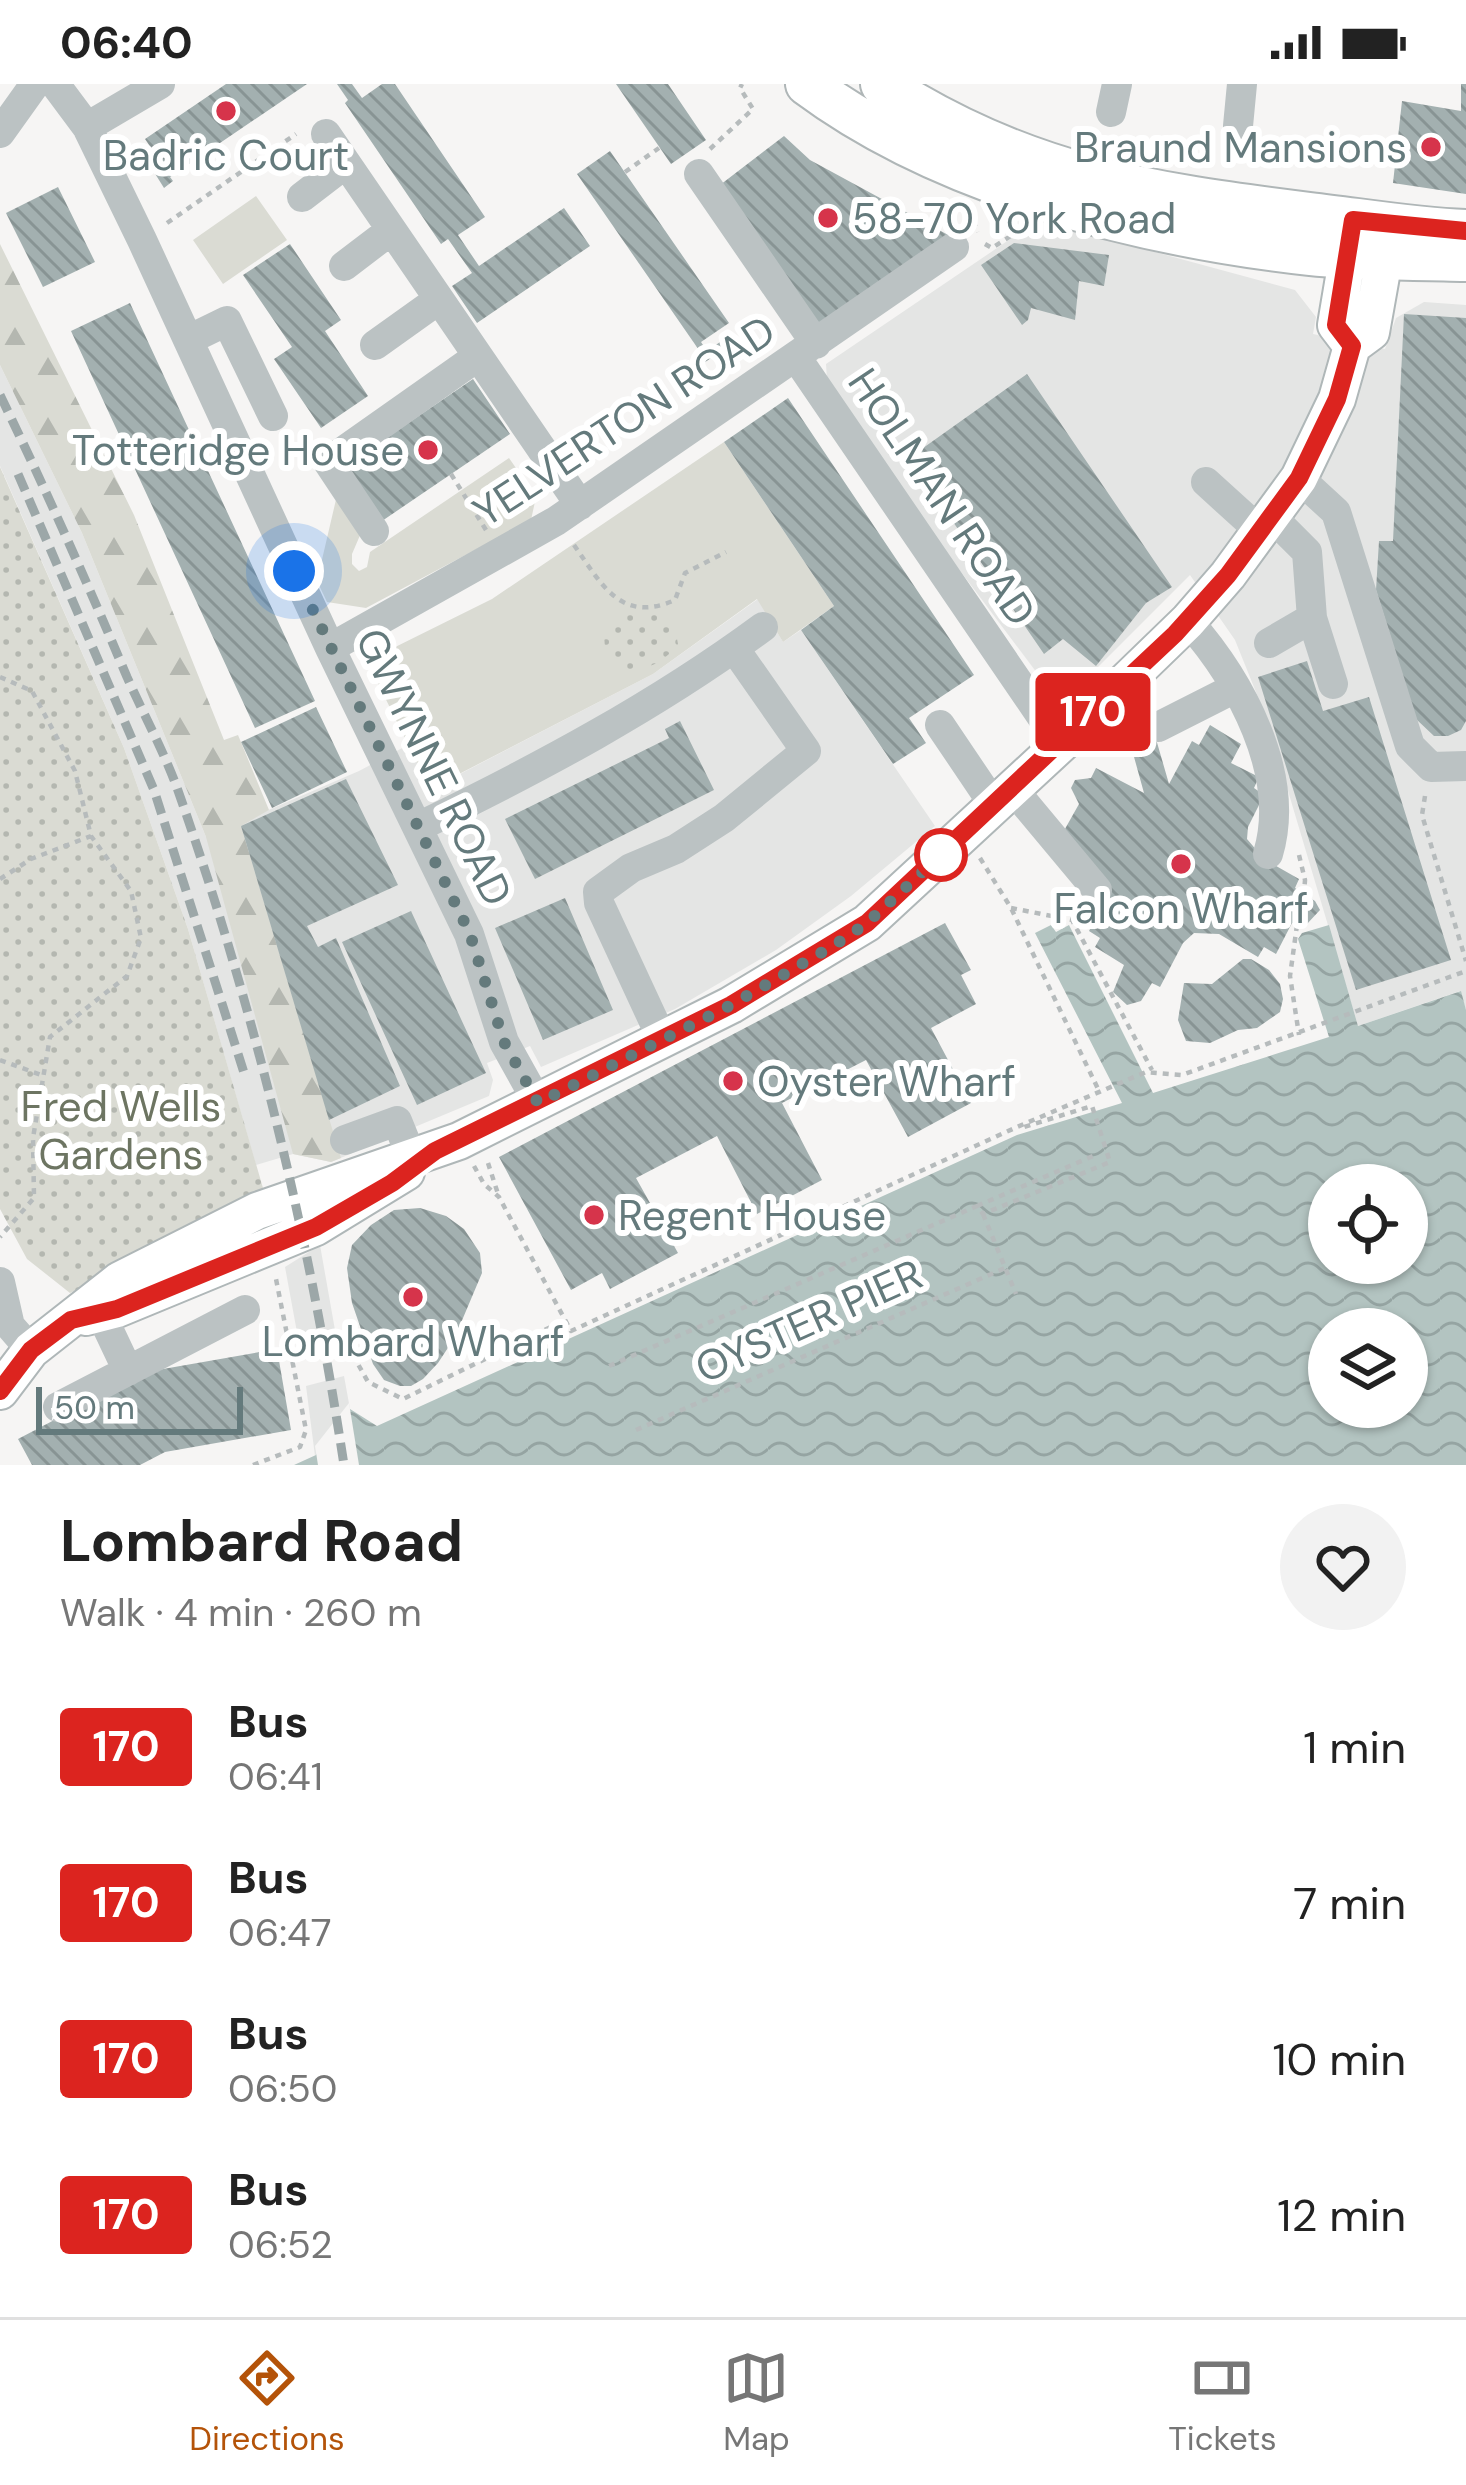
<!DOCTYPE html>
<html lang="en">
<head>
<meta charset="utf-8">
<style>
  :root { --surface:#fff; --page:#f2f2f2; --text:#222; --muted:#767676; --line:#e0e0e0; --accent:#b45309 }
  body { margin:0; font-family:"DM Sans",sans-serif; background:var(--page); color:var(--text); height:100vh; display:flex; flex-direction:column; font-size:45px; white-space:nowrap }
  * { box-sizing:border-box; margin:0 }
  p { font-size:39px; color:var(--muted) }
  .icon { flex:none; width:66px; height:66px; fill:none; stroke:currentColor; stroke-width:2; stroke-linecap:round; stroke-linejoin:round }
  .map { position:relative; height:1381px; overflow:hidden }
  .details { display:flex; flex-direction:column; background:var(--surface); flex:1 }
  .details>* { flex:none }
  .badge { padding:0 24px; border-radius:9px; font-size:42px; line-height:78px }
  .fabs { position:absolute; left:1308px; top:1080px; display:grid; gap:24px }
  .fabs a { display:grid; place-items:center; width:120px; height:120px; border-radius:50%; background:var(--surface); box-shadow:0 3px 9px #0004; font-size:60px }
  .scale { position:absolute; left:36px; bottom:30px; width:207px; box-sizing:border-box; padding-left:12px; border:6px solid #647a7c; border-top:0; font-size:33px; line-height:42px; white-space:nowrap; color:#647a7c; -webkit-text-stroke:9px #fff; paint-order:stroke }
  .you { position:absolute; width:60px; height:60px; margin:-30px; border:9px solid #fff; border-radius:50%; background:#1a73e8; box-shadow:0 0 0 18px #1a73e833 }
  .map>.badge { position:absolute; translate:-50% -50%; box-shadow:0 0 0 6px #fff }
  .round { display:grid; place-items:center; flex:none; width:126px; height:126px; border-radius:63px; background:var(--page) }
  .head { display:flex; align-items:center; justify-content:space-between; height:204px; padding:0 60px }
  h1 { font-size:57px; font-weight:700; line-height:90px }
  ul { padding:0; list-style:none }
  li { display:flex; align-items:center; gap:36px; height:156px; padding:0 60px }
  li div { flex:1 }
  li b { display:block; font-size:45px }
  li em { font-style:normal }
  li .badge { min-width:132px; font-weight:700; text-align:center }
  .status { display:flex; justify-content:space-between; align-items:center; height:84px; padding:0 60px; background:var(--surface); direction:ltr }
  .status svg { height:33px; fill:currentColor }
  .menu { display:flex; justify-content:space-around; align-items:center; height:168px; border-top:3px solid var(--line); background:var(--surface); font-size:33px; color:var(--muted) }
  .menu a { display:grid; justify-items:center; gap:6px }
  .menu .selected { color:var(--accent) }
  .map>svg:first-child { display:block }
</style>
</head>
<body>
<div class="status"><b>06:40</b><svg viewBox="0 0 49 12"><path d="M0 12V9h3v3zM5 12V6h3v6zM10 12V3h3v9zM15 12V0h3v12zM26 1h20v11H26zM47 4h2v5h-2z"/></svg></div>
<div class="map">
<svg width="1466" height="1381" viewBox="0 0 1466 1381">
  <defs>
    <pattern id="forest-firs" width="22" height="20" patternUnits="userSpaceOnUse" patternTransform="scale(3)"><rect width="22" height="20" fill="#dadbd3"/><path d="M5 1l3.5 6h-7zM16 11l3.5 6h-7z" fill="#b4b7b0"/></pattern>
    <pattern id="park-dots" width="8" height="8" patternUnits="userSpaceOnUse" patternTransform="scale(3)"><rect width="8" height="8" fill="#dadbd3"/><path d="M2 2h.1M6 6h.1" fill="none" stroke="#b4b7b0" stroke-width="1.8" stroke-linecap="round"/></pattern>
    <pattern id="water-waves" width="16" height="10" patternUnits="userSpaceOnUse" patternTransform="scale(3)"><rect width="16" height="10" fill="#b3c4c1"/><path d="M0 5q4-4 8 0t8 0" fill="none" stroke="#95a4a2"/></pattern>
    <pattern id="building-back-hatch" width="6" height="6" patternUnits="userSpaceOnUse" patternTransform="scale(3)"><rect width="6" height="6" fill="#a3b0b0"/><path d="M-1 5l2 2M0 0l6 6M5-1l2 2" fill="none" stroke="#889494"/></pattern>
  </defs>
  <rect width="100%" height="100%" fill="#f6f5f4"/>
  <path fill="#e4e5e4" d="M 1048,139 L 1295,206 L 1316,233 L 1313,250 L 1385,265 L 1396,234 L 1424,218 L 1466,221 L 1466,926 L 1460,907 L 1358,942 L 1266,633 L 1235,556 L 1190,491 L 1086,595 L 1061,605 L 1037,589 L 928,444 L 827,296 L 826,280 L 1031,141 Z
    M 0,281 L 82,449 L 206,753 L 359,687 L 408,661 L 431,705 L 653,590 L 758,515 L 783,558 L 801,546 L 935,742 L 851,812 L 776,866 L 675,925 L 541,983 L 530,962 L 487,979 L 493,996 L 489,1012 L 331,1078 L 293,1070 L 256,1081 L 188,845 L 124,664 L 0,382 Z
    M 320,1161 L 335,1246 L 299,1259 L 285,1183 Z
    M 344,1292 L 350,1325 L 315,1372 L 306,1302 Z"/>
  <path fill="#dadbd3" d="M 256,112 L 287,156 L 223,200 L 193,156 Z
    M 724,358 L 834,522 L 783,558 L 757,515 L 653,590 L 430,705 L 367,577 L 492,515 Z
    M 509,374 L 536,413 L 531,436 L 366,524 L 327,518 L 317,497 L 338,407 L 364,442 L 352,470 L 352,480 L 359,487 L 367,483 L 370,468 Z"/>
  <path fill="url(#forest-firs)" d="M 0,160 L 134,431 L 224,656 L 238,651 L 269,726 L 241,742 L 341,1074 L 331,1078 L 293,1070 L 206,753 L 82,449 L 0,281 Z"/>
  <path fill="url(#park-dots)" d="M 0,383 L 124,664 L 188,845 L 265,1111 L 70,1209 L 27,1175 L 0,1125 Z
    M 659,528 L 674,539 L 678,560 C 661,583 632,594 606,578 L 604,550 L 619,530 Z"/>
  <path fill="url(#water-waves)" fill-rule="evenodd" d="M 1051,841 L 1056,848 L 1069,841 L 1153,1009 L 1329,953 L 1298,855 L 1302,849 L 1329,841 L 1358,942 L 1461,907 L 1466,926 L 1466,1381 L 294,1381 L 316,1371 L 350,1325 L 377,1342 L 1017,1051 L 1122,1019 L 1035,849 ZM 1329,1101 L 1407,1101 L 1407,1179 L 1329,1179 ZM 1329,1245 L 1407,1245 L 1407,1323 L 1329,1323 Z"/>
  <path fill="#f6f5f4" d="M 349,1319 L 359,1381 L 318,1381 L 315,1362 Z"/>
  <path fill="url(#building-back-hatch)" d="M 226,0 L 307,0 L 170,93 L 173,97 L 164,104 L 149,80 L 158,74 L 145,55 Z
    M 337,0 L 352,0 L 362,14 L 382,0 L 395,0 L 485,133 L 458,151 L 479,182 L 564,124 L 590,162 L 477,239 L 452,202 L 472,189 L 448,155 L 441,160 L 345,19 L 348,16 Z
    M 616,0 L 668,0 L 706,56 L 671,80 Z
    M 1461,0 L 1466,0 L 1466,110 L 1393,99 L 1402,17 L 1461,27 Z
    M 784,52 L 810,76 L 950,152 L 824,242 L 810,236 L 720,101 Z
    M 610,67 L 729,239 L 701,258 L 707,267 L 720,258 L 724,265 L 701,281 L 695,273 L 701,269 L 577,90 Z
    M 58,103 L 95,178 L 43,203 L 6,129 Z
    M 1014,159 L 1109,171 L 1104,202 L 1079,197 L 1075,236 L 1031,224 L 1028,236 L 1022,241 L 981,181 Z
    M 290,160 L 341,236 L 325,247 L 368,312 L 321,344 L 274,275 L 292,263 L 243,191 Z
    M 130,219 L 315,617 L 255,644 L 71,247 Z
    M 1404,230 L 1466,234 L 1466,637 L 1461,646 L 1448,652 L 1434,652 L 1416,635 L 1376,506 L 1379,457 L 1393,457 Z
    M 1027,290 L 1172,503 L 1146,519 L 1096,582 L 1063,555 L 1044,570 L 909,374 Z
    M 473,295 L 510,350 L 382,437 L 345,382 Z
    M 788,314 L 974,591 L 909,634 L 926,659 L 893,680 L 801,546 L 834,522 L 724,358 Z
    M 1307,577 L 1323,627 L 1369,613 L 1451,876 L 1356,906 L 1258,593 Z
    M 316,623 L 347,688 L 272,724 L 241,658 Z
    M 680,637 L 714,706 L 535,795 L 505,735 L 669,654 L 665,645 Z
    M 1210,641 L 1241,660 L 1231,679 L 1259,693 L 1254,704 L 1264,711 L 1248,743 L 1247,755 L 1264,775 L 1299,795 L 1295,804 L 1315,817 L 1320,826 L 1306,841 L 1292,839 L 1276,870 L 1264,863 L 1258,873 L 1219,850 L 1194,849 L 1183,859 L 1160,903 L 1152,899 L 1141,917 L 1127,921 L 1113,908 L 1124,881 L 1095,863 L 1100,854 L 1089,847 L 1107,812 L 1061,752 L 1079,720 L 1071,704 L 1075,696 L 1091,694 L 1096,684 L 1144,709 L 1131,662 L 1156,655 L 1169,700 L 1192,657 L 1199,661 Z
    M 346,695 L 398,801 L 307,842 L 318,863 L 336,854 L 400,1002 L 329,1036 L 241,742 Z
    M 565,814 L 613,926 L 543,956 L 495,844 Z
    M 411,827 L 486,989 L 417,1021 L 342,858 Z
    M 945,839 L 971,886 L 961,891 L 976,920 L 931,944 L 971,1019 L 908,1053 L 866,976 L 782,1019 L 822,1096 L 757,1130 L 717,1052 L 636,1094 L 678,1169 L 610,1205 L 602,1189 L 571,1206 L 499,1073 Z
    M 1243,875 L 1251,875 L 1269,886 L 1280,900 L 1283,915 L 1280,928 L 1257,944 L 1238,946 L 1210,959 L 1186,957 L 1178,936 L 1184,899 L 1212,900 Z
    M 420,1124 L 446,1132 L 464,1145 L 480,1169 L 482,1189 L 455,1253 L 438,1279 L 423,1295 L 411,1302 L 400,1302 L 384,1296 L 373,1280 L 352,1219 L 347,1184 L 352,1161 L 371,1141 L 394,1126 Z
    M 277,1265 L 291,1346 L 165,1368 L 140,1381 L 32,1381 L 18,1355 L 146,1288 Z"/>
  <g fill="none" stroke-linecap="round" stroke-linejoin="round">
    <g stroke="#afb7b8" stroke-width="40">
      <path id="major" d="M 1352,146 L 1336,241 L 1352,262
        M 86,1233 L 117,1225 L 316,1143 L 406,1088
        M 0,1307 L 31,1266 L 120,1196 L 257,1127 L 459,1057 L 731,921 L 867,839 L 1063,658 L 1188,537 L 1228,491 L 1299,394 L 1337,315 L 1352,262 L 1371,248 L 1389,147"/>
    </g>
    <g stroke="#afb6b7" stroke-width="46">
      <path id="highway" d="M 807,0 C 944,102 1141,151 1309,170 C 1361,176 1414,174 1466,176
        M 882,0 C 1022,91 1147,110 1310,130 C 1362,136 1414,145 1466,147"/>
    </g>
    <path stroke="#b6bbbc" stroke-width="4.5" stroke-dasharray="6 6" stroke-linecap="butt" d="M 710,65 L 753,25 L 740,4 L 742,0
      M 625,88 L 659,64
      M 968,126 L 978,148
      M 167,139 L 296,50
      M 985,160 L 992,164 L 1020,146
      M 451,390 L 486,446
      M 574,461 C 602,501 621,540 675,516 L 685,489 L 726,468
      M 0,593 L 32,607 L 75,687 L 91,752 L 131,807 L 141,854 L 127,892 L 50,953 L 33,1054 L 34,1114 L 0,1153
      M 1425,712 L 1422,731 L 1466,877
      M 1299,771 L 1305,796 L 1304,810
      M 980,774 L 1011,824 L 1100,1009
      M 0,795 L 31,775 L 91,752
      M 1011,824 L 1072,836 L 1152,986
      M 1297,841 L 1290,892 L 1299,951
      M 0,976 L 44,992
      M 488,1079 L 499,1113
      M 474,1082 L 484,1100 L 499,1113 L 571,1247 L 1017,1043 L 1146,988 L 1182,991 L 1466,887
      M 977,1122 L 1093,1072
      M 983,1130 L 1016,1210
      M 340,1269 L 354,1273 L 368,1298 L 403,1315 L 565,1236
      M 609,1282 L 977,1122 L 983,1130 L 1110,1078 L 1092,1022 L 1024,1043
      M 636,1346 L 1005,1184
      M 253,1381 L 300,1363 L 306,1346 L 276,1195"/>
    <path stroke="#bbc2c3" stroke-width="30" d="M 55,0 L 87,43 L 142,156 L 330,564 L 469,850 L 504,958 L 538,1019
      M 1111,28 L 1117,0
      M 1238,42 L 1242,0
      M 87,43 L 160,0
      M 0,49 L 35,0
      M 326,50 L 580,421
      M 699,90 L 816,260
      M 302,113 L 345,80
      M 344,182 L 390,147
      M 188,256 L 227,237 L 273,332
      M 375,261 L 438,216
      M 796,273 L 1044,636 L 1063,658
      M 1299,394 L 1336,428 L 1410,662 L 1431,683 L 1466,682
      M 1206,398 L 1261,448
      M 1273,434 L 1307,468 L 1312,534 L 1333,600
      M 374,447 L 328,378 L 477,273
      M 1188,537 C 1240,596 1292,690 1268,770
      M 1269,559 L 1312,534
      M 330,564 L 556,437 L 954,163
      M 940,641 L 994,721
      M 1158,643 L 1235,604
      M 1012,704 L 1097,806
      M 418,743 C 538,685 656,622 763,543
      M 663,957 L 599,819 L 598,808 L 631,784 L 676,765 L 724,734 L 806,667 L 734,564
      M 345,1056 L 397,1037 L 412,1074
      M 0,1198 L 10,1242 L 31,1266
      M 101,1230 L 128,1287
      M 58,1323 L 245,1226"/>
    <use href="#major" stroke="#fff" stroke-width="36"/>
    <use href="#highway" stroke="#fff" stroke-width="42"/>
    <path stroke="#9ca7a8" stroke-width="9" stroke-dasharray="18 9" stroke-linecap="butt" d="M 0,311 C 45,404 87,498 127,593 C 143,629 162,664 176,701 C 254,921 309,1151 344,1381
      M 18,390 L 154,706 L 246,995"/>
  </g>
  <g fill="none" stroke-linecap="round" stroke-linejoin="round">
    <g stroke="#fff" stroke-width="27">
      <path id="line" d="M 0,1307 L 31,1266 L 71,1236 L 117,1225 L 316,1143 L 392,1099 L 435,1067 L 731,921 L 867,839 L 1175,550 L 1228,491 L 1299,394 L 1337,315 L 1352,262 L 1336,241 L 1353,136 L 1466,147"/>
    </g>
    <use href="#line" stroke="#dc241f" stroke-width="18"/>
    <path stroke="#647a7c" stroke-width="12" stroke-dasharray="0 21.6" d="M 294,487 L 470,850 L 504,958 L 538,1019 L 731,921 L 833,862 L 867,839 L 941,771"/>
  </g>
  <g fill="#d6344b" stroke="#fff" stroke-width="4.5">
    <circle cx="226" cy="27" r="12"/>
    <circle cx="1431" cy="63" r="12"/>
    <circle cx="828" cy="134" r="12"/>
    <circle cx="428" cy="366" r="12"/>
    <circle cx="1181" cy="780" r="12"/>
    <circle cx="733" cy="997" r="12"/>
    <circle cx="594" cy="1131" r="12"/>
    <circle cx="413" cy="1213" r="12"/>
  </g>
  <circle fill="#fff" stroke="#dc241f" stroke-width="6" cx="941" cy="771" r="24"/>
  <g text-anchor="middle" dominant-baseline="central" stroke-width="12" stroke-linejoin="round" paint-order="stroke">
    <g font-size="42" fill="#647a7c" stroke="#fff">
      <text x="1407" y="63" text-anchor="end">Braund Mansions</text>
      <text x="226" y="71">Badric Court</text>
      <text x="852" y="134" text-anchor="start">58-70 York Road</text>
      <text x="404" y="366" text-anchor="end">Totteridge House</text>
      <text x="1181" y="824">Falcon Wharf</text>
      <text x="757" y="997" text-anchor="start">Oyster Wharf</text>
      <text x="618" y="1131" text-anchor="start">Regent House</text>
      <text x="413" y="1257">Lombard Wharf</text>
    </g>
    <g font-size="42" fill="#647a7c" stroke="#fff">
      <text transform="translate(624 337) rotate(-33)">YELVERTON ROAD</text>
      <text transform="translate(942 413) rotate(56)">HOLMAN ROAD</text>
      <text transform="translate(434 683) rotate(64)">GWYNNE ROAD</text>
      <text transform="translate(809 1237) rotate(-24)">OYSTER PIER</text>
    </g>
    <g font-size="42" fill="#6d7562" stroke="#fff">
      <text x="121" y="1022">Fred Wells<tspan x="121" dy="48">Gardens</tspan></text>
    </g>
  </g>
</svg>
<div class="fabs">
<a><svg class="icon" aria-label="locate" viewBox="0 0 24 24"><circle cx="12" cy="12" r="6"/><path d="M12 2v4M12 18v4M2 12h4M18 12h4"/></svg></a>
<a><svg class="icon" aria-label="layers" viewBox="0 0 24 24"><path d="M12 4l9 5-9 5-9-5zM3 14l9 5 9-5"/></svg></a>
</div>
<div class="scale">50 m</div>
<div class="you" style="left:294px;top:487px"></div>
<b class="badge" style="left:1093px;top:628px;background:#dc241f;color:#fff">170</b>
</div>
<section class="details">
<div class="head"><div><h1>Lombard Road</h1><p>Walk · 4 min · 260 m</p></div><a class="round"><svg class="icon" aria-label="heart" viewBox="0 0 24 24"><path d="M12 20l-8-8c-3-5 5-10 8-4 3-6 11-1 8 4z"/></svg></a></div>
<ul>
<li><span class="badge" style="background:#dc241f;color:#fff">170</span><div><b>Bus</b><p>06:41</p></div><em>1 min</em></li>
<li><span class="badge" style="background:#dc241f;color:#fff">170</span><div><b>Bus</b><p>06:47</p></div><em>7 min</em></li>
<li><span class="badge" style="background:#dc241f;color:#fff">170</span><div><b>Bus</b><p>06:50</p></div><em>10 min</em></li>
<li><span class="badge" style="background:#dc241f;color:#fff">170</span><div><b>Bus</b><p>06:52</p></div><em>12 min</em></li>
</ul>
</section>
<nav class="menu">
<a class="selected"><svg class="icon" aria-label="directions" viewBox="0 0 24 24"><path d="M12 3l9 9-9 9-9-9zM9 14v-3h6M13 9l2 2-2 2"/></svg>Directions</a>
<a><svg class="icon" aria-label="map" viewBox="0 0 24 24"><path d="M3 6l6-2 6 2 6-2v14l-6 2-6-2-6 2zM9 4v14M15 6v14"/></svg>Map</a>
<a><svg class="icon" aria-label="tickets" viewBox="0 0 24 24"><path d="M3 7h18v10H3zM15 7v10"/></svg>Tickets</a>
</nav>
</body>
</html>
